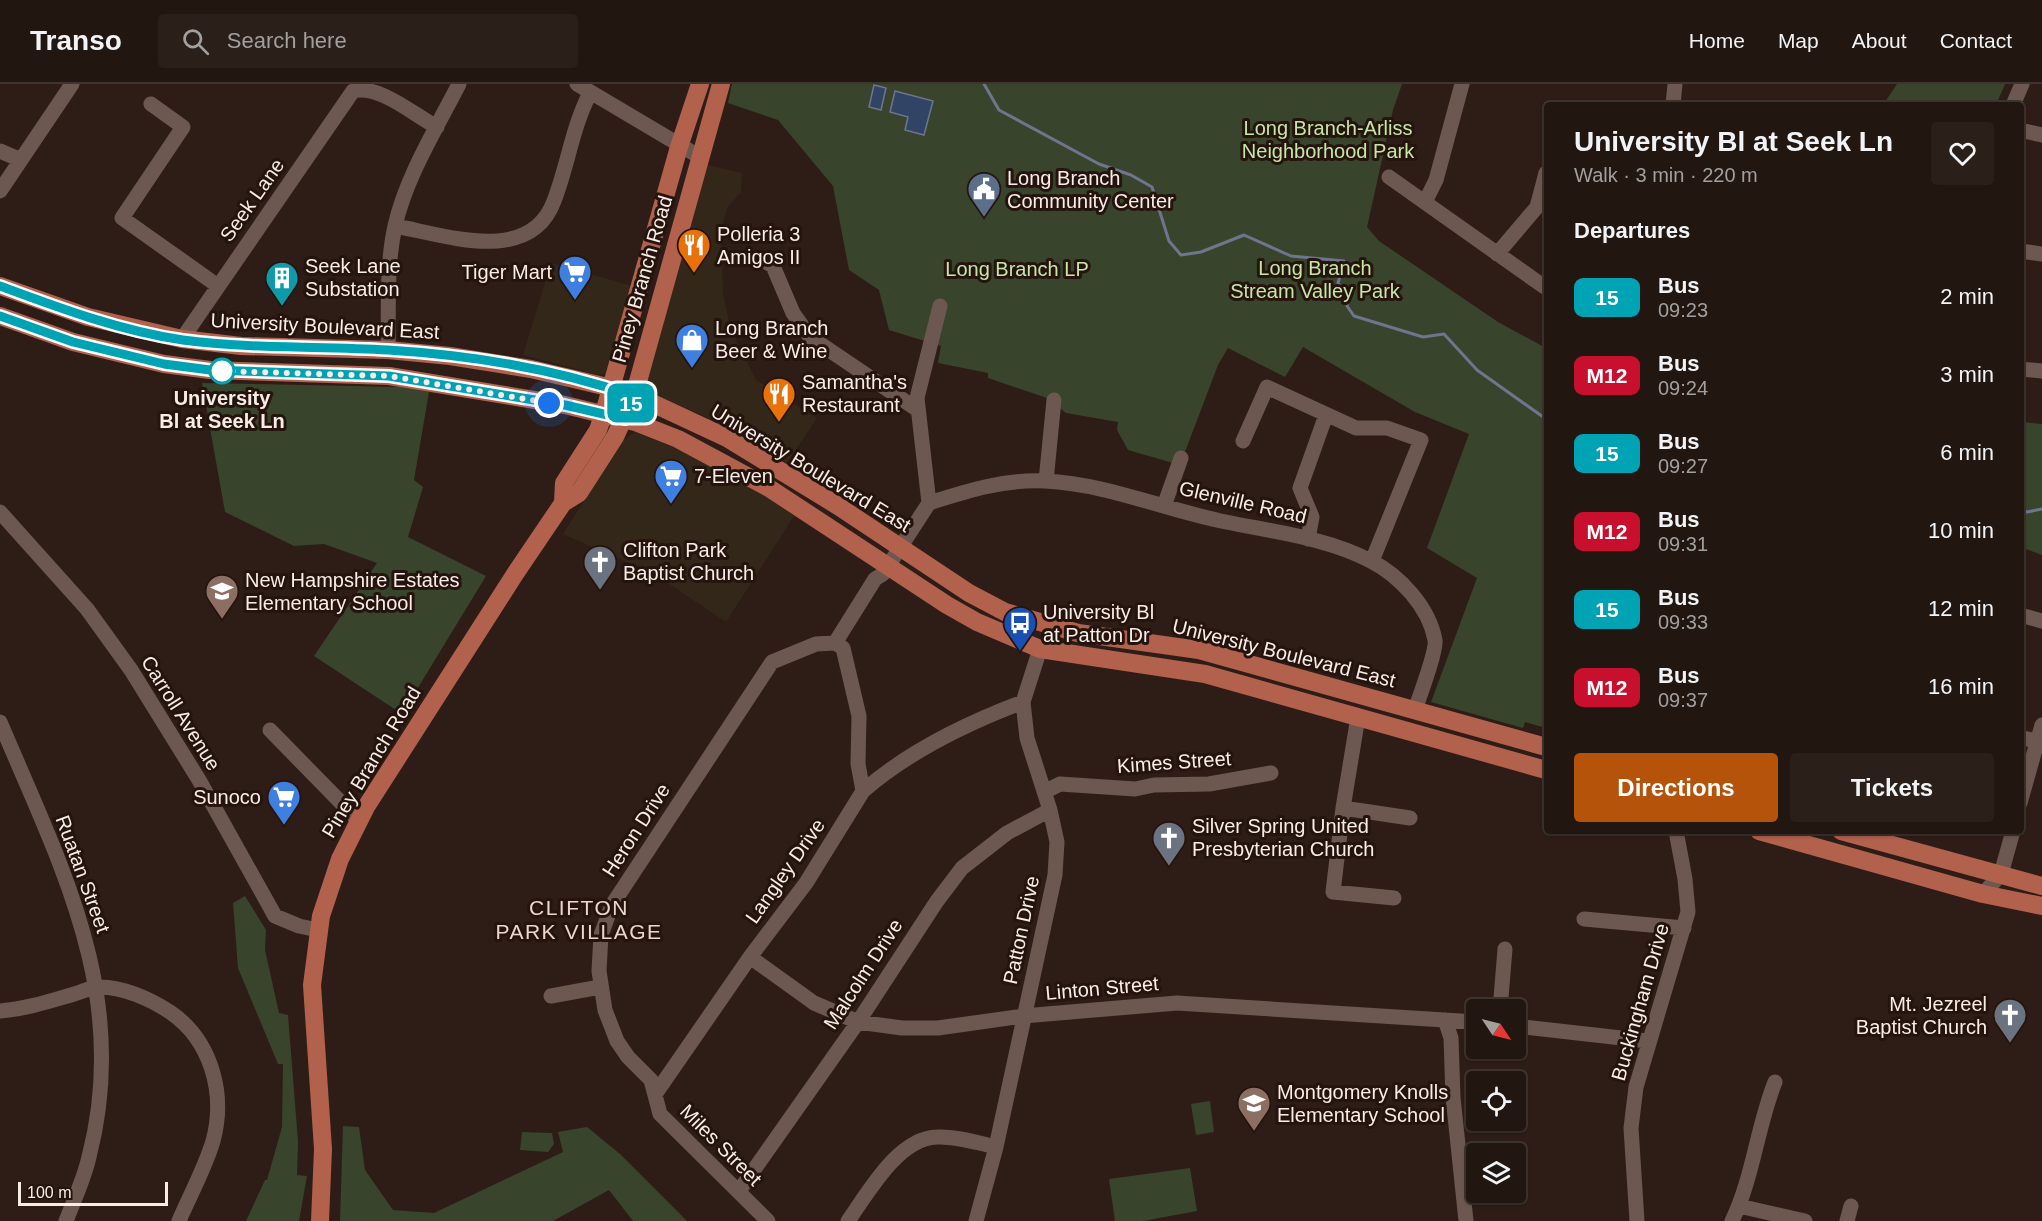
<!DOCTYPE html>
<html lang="en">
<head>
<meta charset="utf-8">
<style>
  :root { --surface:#221610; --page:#2a1f19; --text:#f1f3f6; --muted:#a29f9f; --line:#3f3530; --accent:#b45309 }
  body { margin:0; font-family:Helvetica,sans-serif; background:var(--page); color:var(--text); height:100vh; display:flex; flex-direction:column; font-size:22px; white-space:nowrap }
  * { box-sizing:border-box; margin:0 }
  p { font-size:20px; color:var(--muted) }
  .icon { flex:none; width:33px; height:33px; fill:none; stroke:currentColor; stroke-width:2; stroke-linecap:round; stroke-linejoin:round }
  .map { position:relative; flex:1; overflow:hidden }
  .drawer { position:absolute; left:1544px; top:18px; width:480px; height:732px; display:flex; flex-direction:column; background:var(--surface); border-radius:6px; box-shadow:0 2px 4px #0004,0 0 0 2px var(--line) }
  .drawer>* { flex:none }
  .badge { padding:0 12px; border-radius:9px; font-size:21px; line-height:39px }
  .needle { width:39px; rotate:125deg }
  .controls { position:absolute; left:1466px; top:915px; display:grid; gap:12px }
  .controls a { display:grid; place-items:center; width:60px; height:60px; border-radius:6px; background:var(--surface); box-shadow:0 2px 4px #0004,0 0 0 2px var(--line); font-size:30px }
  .scale { position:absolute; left:18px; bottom:15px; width:150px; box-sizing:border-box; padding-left:6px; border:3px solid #f8ece7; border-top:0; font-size:16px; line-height:21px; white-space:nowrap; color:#f8ece7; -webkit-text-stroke:4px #24140d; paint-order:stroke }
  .you { position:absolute; width:30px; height:30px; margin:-15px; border:4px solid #fff; border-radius:50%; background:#1a73e8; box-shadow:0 0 0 9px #1a73e833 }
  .map>.badge { position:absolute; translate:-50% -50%; box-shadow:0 0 0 3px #fff }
  h2 { padding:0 30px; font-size:22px; line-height:54px }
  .round { display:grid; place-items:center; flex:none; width:63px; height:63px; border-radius:6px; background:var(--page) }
  .overview { display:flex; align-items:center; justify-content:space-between; height:102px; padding:0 30px }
  h1 { font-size:28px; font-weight:700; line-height:45px }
  .primary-button { display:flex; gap:12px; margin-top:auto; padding:12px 30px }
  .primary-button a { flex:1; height:69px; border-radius:6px; background:var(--accent); color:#fff; font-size:24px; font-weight:700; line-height:69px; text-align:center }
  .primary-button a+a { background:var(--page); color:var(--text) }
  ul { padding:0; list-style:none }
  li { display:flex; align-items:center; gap:18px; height:78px; padding:0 30px }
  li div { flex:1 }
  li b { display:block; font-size:22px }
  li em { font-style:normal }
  li .badge { min-width:66px; font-weight:700; text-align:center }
  header { display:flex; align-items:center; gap:36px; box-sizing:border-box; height:84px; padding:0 30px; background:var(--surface); border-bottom:2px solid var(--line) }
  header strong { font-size:28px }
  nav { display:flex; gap:33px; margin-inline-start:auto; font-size:21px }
  .search { width:420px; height:54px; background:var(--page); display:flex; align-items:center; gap:15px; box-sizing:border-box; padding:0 21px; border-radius:6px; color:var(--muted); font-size:22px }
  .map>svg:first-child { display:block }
</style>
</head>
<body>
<header>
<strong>Transo</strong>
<div class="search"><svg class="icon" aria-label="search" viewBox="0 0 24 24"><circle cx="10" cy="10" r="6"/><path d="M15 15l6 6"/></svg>Search here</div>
<nav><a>Home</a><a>Map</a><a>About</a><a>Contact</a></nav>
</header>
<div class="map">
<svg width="2042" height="1137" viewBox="0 0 2042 1137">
  <rect width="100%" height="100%" fill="#2e1d16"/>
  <path fill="#322718" d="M 703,80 L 742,89 L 741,108 L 727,124 L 721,146 L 723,210 L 731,246 L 756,296 L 817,334 L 787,379 L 704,332 L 653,310 L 645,301 Z
    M 551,179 L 639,204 L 608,290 L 598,291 L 523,271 Z
    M 635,348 L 689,369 L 761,408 L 794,432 L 726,538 L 656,491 L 563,450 L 622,357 Z"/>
  <path fill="#38442c" d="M 732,0 L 1402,0 L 1393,26 L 1367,143 L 1379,157 L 1498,238 L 1546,264 L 1546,644 L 1525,638 L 1523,644 L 1431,618 L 1477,494 L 1427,464 L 1469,350 L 1415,328 L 1303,263 L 1285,293 L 1228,264 L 1218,281 L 1180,381 L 1128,366 L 1117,346 L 1118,338 L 1066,329 L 1047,314 L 988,294 L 988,289 L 938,279 L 941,262 L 889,246 L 879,206 L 849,186 L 833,102 L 778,36 L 728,19 Z
    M 1897,0 L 2005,0 L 1996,21 L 1883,21 Z
    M 202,299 L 401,303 L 429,308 L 414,396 L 423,403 L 408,453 L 486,492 L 402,630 L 314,572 L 377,479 L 324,460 L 294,462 L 225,428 Z
    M 2021,338 L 2042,340 L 2042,471 L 2021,463 Z
    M 245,812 L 266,846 L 265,866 L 279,929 L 288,931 L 298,1057 L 297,1091 L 307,1092 L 299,1137 L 246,1137 L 265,1096 L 267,1096 L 282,1043 L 283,980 L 278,980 L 238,884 L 233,819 Z
    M 1210,1017 L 1214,1048 L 1196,1051 L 1191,1020 Z
    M 343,1042 L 359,1043 L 365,1086 L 393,1126 L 434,1129 L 563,1068 L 558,1048 L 587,1043 L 620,1070 L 687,1137 L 633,1137 L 609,1106 L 553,1137 L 340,1137 Z
    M 522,1048 L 552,1049 L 554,1060 L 548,1068 L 520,1066 Z
    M 1190,1084 L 1197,1127 L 1143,1137 L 1115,1137 L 1109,1095 Z"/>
  <path fill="#324465" stroke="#6d768c" stroke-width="1.5" d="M 874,1 L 886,4 L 881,26 L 869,23 Z
    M 895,7 L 933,17 L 924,51 L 905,46 L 908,33 L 890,28 Z"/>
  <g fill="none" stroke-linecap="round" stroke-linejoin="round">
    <path stroke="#6d768c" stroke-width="3" d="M 984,0 L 999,26 L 1099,80 L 1131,91 L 1152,103 L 1169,157 L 1181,171 L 1201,168 L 1244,151 L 1291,172 L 1344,177 L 1338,199 L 1349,211 L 1347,222 L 1354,232 L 1423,253 L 1444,250 L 1477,286 L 1546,335
      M 2020,424 L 2027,428 L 2042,425"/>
    <path stroke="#6c5850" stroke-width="15" d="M 577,0 L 700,73
      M 151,20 L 183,43 L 122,134 L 218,202
      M 1673,21 L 1675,0
      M 2013,21 L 2022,0
      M 2020,46 L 2042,51
      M 0,67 L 21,76
      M 1389,93 L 1546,204
      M 0,107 L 72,0
      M 1425,118 L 1436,96 L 1462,0
      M 395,142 C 445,151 530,182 554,117 C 568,81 572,44 590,9
      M 2020,167 L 2042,170
      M 1497,170 L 1537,123 L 1546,89
      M 761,175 L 773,182 L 793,229 L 810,253 L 918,326
      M 182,255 L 353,7 C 379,0 414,31 437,43
      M 388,266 C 389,226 386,182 395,142 C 406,93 436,45 459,0
      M 2020,285 L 2042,287
      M 1243,357 L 1267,303 L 1356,344 L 1387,344 L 1421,356 L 1372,477
      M 1046,397 L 1054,316
      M 929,419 C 967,407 1004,395 1045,397 C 1108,400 1165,426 1226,438 C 1275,448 1327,454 1371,477 C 1400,492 1429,523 1435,556 C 1437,566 1419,614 1415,626
      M 1164,422 L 1181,374
      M 0,428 L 87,525 L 131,586 L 199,696 L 275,832 L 299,842 L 318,846
      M 1308,455 L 1312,433 L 1300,404 L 1326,331
      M 2020,531 L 2042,537
      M 835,559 L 875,495 L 883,490 L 929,419 L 917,314 L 940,222
      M 1358,633 L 1343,724 L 1410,734
      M 0,638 C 61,782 131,912 89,1073 C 84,1095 74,1116 66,1137
      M 270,646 L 359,737
      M 2020,653 L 2042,659
      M 863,707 C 908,668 967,639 1023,618
      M 1044,708 L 1060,700 L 1135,705 L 1154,701 L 1209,700 L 1271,689
      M 2020,719 L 2042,641
      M 1343,724 L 1333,808 L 1394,814
      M 1983,810 L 2001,790 L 2013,747
      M 1584,835 L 1684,844
      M 750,873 L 814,919 L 858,938 L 902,944 L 938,944 L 1023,932 L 1177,919 L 1476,938
      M 551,912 L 600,903
      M 1500,926 L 1505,865
      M 0,927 C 25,925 47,918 71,911 C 79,909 89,904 97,903 C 122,902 150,915 170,928 C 211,956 226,1009 213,1057 C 205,1084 190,1111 179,1137
      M 1445,936 L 1451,954 L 1453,1013 L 1466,1137
      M 1515,942 L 1648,957
      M 656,1009 L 750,873 L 806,799 L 863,707 L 858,680 L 859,632 L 843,564 L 835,559
      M 739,1107 L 858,938 L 937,817 L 962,784 L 1007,749 L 1050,726
      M 1739,1122 L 1805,1137
      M 768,1137 L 660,1030 L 651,996 L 628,973 L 617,957 L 605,926 L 599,887 L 601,851 L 612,821 L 772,578 L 816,560 L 835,559
      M 848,1137 C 868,1109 898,1054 937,1053 C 956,1052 978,1059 996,1063
      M 976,1137 L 996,1063 L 1055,791 L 1057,758 L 1050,726 L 1027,654 L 1023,618 L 1040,565
      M 1637,1137 L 1631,1044 L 1636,1003 L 1688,828 L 1685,795 L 1676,747
      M 1732,1137 C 1753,1094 1757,1043 1775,998
      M 1847,1137 L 1851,1122"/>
    <path stroke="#b2614d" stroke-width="18" d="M 0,202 L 88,233 L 182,255 L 241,262 L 388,266 L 450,272 L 531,285 L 612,304 L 652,319 L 727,354 L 838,422 L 969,509 L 1005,528 L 1078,549 L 1199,566 L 1546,663
      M 0,232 L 73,258 L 164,280 L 210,286 L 389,292 L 565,321 L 635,338 L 678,355 L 769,404 L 947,521 L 977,538 L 1040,565 L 1205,590 L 1546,686
      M 563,419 L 564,399 L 598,346 L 604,329 L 679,63 L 700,0
      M 1759,747 L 1983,810 L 2042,822
      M 1841,747 L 2042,802
      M 320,1137 L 323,1065 L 312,901 L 321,832 L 340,775 L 366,723 L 515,490 L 563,419 L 579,409 L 615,353 L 634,312 L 721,0"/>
  </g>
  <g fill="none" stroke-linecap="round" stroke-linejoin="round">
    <g stroke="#fff" stroke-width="14">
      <path id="line" d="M 0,202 C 59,224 121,247 183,256 C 251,265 320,262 388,266 C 470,271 556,285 634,312 L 625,335 L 565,321 L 389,292 L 210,286 L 164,280 L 73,258 L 0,232"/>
    </g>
    <use href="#line" stroke="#00a3b4" stroke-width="9"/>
    <path stroke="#f8ece7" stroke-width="6" stroke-dasharray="0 10.8" d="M 222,287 L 389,292 L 549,319"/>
  </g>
  <defs>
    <g id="civic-pin" transform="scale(1.725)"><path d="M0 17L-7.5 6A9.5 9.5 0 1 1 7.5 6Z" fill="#5c6f8a" stroke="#24140d"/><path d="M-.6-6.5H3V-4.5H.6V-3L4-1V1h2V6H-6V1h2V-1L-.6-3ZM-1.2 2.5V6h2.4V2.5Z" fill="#fff"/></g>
    <g id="restaurant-pin" transform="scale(1.725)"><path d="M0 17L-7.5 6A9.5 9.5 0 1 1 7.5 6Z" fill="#e8710a" stroke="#24140d"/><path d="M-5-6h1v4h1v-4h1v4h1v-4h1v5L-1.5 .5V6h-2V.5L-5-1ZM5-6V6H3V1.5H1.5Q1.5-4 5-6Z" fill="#fff"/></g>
    <g id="supermarket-pin" transform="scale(1.725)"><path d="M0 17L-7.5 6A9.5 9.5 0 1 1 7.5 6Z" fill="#3f7fe0" stroke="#24140d"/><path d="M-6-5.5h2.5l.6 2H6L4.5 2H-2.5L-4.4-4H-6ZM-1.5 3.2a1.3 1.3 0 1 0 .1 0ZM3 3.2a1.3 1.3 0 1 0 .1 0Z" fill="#fff"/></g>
    <g id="building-pin" transform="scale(1.725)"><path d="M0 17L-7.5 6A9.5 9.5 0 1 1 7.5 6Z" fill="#0f9aa8" stroke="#24140d"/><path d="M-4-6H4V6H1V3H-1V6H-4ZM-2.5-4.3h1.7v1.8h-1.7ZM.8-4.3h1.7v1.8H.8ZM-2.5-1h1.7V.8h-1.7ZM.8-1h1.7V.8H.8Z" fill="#fff"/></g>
    <g id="shop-pin" transform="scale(1.725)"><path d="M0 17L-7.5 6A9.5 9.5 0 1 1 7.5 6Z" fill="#3f7fe0" stroke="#24140d"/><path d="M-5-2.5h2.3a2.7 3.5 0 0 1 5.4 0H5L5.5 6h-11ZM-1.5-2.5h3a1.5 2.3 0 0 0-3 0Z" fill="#fff"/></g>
    <g id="church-pin" transform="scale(1.725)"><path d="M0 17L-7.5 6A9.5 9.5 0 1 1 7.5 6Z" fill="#6b7280" stroke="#24140d"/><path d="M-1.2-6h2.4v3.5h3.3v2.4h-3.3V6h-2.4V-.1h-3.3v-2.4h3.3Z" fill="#fff"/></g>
    <g id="school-pin" transform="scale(1.725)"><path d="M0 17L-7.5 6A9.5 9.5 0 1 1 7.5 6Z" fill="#8d6e63" stroke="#24140d"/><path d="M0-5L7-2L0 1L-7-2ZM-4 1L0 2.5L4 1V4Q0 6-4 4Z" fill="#fff"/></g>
    <g id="bus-pin" transform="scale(1.725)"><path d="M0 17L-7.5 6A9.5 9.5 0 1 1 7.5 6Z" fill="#1a4fb4" stroke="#24140d"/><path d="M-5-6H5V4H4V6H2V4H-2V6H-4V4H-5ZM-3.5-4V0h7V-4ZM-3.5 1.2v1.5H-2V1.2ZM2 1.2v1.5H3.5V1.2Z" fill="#fff"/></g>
  </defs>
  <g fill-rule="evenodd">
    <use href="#civic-pin" x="984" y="105"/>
    <use href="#restaurant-pin" x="694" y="161"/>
    <use href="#supermarket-pin" x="575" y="188"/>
    <use href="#building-pin" x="282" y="194"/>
    <use href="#shop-pin" x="692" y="256"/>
    <use href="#restaurant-pin" x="779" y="310"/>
    <use href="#supermarket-pin" x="671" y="392"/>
    <use href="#church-pin" x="600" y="478"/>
    <use href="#school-pin" x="222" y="507"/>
    <use href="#bus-pin" x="1020" y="539"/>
    <use href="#supermarket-pin" x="284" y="713"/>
    <use href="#church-pin" x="1169" y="754"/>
    <use href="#church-pin" x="2010" y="931"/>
    <use href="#school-pin" x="1254" y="1019"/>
  </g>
  <circle fill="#fff" stroke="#00a3b4" stroke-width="3" cx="222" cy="287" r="12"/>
  <g text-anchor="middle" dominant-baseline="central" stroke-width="6" stroke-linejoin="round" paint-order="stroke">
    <g font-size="20" fill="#c6e6a6" stroke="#24140d">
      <text x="1328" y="44">Long Branch-Arliss<tspan x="1328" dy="23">Neighborhood Park</tspan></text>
      <text x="1315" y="184">Long Branch<tspan x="1315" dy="23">Stream Valley Park</tspan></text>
      <text x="1017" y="185">Long Branch LP</text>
    </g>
    <g font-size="20" fill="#f8ece7" stroke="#24140d" text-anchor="start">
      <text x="1007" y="94">Long Branch<tspan x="1007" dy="23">Community Center</tspan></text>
      <text x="717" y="150">Polleria 3<tspan x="717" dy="23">Amigos II</tspan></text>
      <text x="305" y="182">Seek Lane<tspan x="305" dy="23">Substation</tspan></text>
      <text x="552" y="188" text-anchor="end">Tiger Mart</text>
      <text x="715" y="244">Long Branch<tspan x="715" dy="23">Beer &amp; Wine</tspan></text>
      <text x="802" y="298">Samantha's<tspan x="802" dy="23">Restaurant</tspan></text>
      <text x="694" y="392">7-Eleven</text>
      <text x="623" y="466">Clifton Park<tspan x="623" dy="23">Baptist Church</tspan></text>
      <text x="245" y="496">New Hampshire Estates<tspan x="245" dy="23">Elementary School</tspan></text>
      <text x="1043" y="528">University Bl<tspan x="1043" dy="23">at Patton Dr</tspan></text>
      <text x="261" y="713" text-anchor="end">Sunoco</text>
      <text x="1192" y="742">Silver Spring United<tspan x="1192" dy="23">Presbyterian Church</tspan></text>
      <text x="1987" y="920" text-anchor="end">Mt. Jezreel<tspan x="1987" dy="23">Baptist Church</tspan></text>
      <text x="1277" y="1008">Montgomery Knolls<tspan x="1277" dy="23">Elementary School</tspan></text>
    </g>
    <g font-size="20" fill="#f8ece7" stroke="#24140d">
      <text transform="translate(252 116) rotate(-55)">Seek Lane</text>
      <text transform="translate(642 195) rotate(-74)">Piney Branch Road</text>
      <text transform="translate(325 242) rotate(3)">University Boulevard East</text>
      <text transform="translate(811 384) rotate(31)">University Boulevard East</text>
      <text transform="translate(1243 418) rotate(13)">Glenville Road</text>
      <text transform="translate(1284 569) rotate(14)">University Boulevard East</text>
      <text transform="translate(181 629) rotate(58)">Carroll Avenue</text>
      <text transform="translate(371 678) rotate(-59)">Piney Branch Road</text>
      <text transform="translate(1174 678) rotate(-4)">Kimes Street</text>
      <text transform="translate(636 746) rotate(-57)">Heron Drive</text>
      <text transform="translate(785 787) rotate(-55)">Langley Drive</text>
      <text transform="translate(83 790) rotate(70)">Ruatan Street</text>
      <text transform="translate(1021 846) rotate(-78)">Patton Drive</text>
      <text transform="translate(863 890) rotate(-57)">Malcolm Drive</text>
      <text transform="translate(1102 904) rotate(-5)">Linton Street</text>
      <text transform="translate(1640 918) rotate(-74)">Buckingham Drive</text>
      <text transform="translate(721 1061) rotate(45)">Miles Street</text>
    </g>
    <g font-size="20" font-weight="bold" fill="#f8ece7" stroke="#24140d">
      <text x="222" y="314">University<tspan x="222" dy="23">Bl at Seek Ln</tspan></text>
    </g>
    <g font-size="21" letter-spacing="1.5" fill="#ecd5cb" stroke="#24140d">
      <text x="579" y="823">CLIFTON<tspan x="579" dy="24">PARK VILLAGE</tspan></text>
    </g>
  </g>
</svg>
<div class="controls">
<a><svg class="needle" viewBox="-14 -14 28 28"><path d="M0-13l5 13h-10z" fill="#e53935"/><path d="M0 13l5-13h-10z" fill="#a29f9f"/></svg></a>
<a><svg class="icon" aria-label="locate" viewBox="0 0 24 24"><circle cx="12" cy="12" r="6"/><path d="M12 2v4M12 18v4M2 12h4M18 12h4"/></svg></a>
<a><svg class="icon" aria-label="layers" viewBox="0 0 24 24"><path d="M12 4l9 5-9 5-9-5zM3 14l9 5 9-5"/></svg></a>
</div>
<div class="scale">100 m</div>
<div class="you" style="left:549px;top:319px"></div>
<b class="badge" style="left:631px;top:319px;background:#00a3b4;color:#fff">15</b>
<section class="drawer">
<div class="overview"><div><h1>University Bl at Seek Ln</h1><p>Walk · 3 min · 220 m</p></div><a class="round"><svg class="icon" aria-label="heart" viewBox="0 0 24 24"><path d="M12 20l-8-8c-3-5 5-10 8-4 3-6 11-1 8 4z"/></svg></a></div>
<h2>Departures</h2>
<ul>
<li><span class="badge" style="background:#00a3b4;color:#fff">15</span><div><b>Bus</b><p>09:23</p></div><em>2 min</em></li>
<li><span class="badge" style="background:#c8102e;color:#fff">M12</span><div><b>Bus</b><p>09:24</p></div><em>3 min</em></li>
<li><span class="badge" style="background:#00a3b4;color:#fff">15</span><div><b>Bus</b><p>09:27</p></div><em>6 min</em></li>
<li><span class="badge" style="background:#c8102e;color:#fff">M12</span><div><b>Bus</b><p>09:31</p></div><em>10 min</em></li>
<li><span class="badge" style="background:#00a3b4;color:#fff">15</span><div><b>Bus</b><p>09:33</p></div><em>12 min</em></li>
<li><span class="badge" style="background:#c8102e;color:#fff">M12</span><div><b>Bus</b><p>09:37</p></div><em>16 min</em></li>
</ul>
<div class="primary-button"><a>Directions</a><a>Tickets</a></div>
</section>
</div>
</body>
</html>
